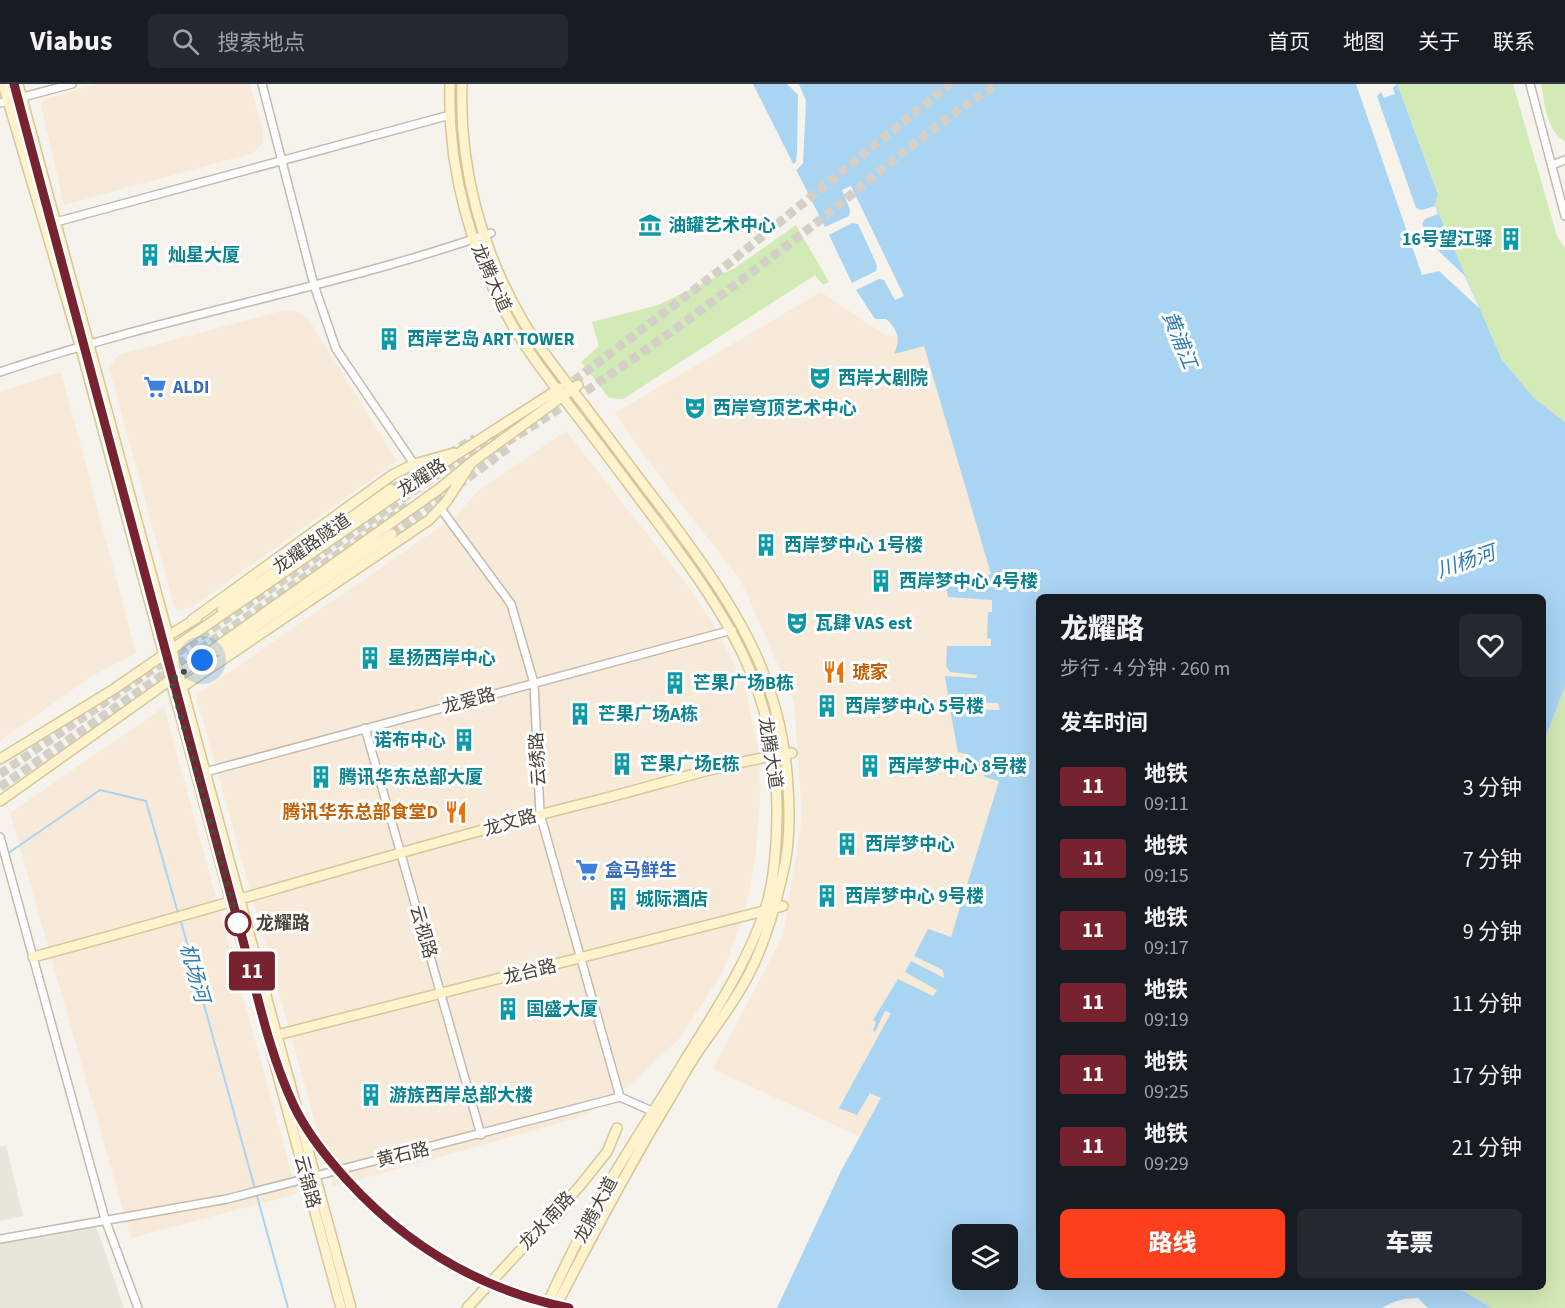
<!DOCTYPE html>
<html lang="zh">
<head>
<meta charset="utf-8">
<style>
  :root { --surface:#171b24; --page:#242831; --text:#f1f3f6; --muted:#9ea1a6; --line:#363941; --accent:#fc3f1d }
  body { margin:0; font-family:"Source Sans 3","Noto Sans SC",sans-serif; background:var(--page); color:var(--text); height:100vh; display:flex; flex-direction:column; font-size:22px; white-space:nowrap }
  * { box-sizing:border-box; margin:0 }
  p { font-size:20px; color:var(--muted) }
  .icon { flex:none; width:33px; height:33px; fill:none; stroke:currentColor; stroke-width:2; stroke-linecap:round; stroke-linejoin:round }
  .map { position:relative; flex:1; overflow:hidden }
  .sheet { position:absolute; left:1036px; top:510px; width:510px; height:696px; display:flex; flex-direction:column; background:var(--surface); border-radius:9px; box-shadow:0 6px 24px #0002 }
  .sheet>* { flex:none }
  .badge { padding:0 12px; border-radius:4px; font-size:21px; line-height:39px }
  .tools { position:absolute; left:952px; top:1140px; display:grid; gap:12px }
  .tools a { display:grid; place-items:center; width:66px; height:66px; border-radius:9px; background:var(--surface); box-shadow:0 6px 24px #0002; font-size:30px }
  .you { position:absolute; width:30px; height:30px; margin:-15px; border:4px solid #fff; border-radius:50%; background:#1a73e8; box-shadow:0 0 0 9px #1a73e833 }
  .map>.badge { position:absolute; translate:-50% -50%; box-shadow:0 0 0 3px #fff }
  h2 { padding:0 24px; font-size:22px; line-height:54px }
  .round { display:grid; place-items:center; flex:none; width:63px; height:63px; border-radius:9px; background:var(--page) }
  .overview { display:flex; align-items:center; justify-content:space-between; height:102px; padding:0 24px }
  h1 { font-size:28px; font-weight:800; line-height:45px }
  .action { display:flex; gap:12px; margin-top:auto; padding:12px 24px }
  .action a { flex:1; height:69px; border-radius:9px; background:var(--accent); color:#fff; font-size:24px; font-weight:800; line-height:69px; text-align:center }
  .action a+a { background:var(--page); color:var(--text) }
  ul { padding:0; list-style:none }
  li { display:flex; align-items:center; gap:18px; height:72px; padding:0 24px }
  li div { flex:1 }
  li b { display:block; font-size:22px }
  li em { font-style:normal }
  li .badge { min-width:66px; font-weight:700; text-align:center }
  header { display:flex; align-items:center; gap:36px; box-sizing:border-box; height:84px; padding:0 30px; background:var(--surface); border-bottom:2px solid var(--line) }
  header strong { font-size:28px }
  nav { display:flex; gap:33px; margin-inline-start:auto; font-size:21px }
  .search { width:420px; height:54px; background:var(--page); display:flex; align-items:center; gap:15px; box-sizing:border-box; padding:0 21px; border-radius:9px; color:var(--muted); font-size:22px }
  .map>svg:first-child { display:block }
</style>
</head>
<body>
<header>
<strong>Viabus</strong>
<div class="search"><svg class="icon" aria-label="search" viewBox="0 0 24 24"><circle cx="10" cy="10" r="6"/><path d="M15 15l6 6"/></svg>搜索地点</div>
<nav><a>首页</a><a>地图</a><a>关于</a><a>联系</a></nav>
</header>
<div class="map">
<svg width="1565" height="1224" viewBox="0 0 1565 1224">
  <rect width="100%" height="100%" fill="#f6f3ec"/>
  <path fill="#eae5da" d="M 6,1061 L 23,1132 L 0,1137 L 0,1063 Z
    M 82,1135 L 96,1142 L 124,1224 L 0,1224 L 0,1151 Z"/>
  <path fill="#f7ead8" d="M 97,0 L 250,0 L 263,48 L 263,58 L 257,66 L 249,70 L 64,121 L 41,21 L 45,15 Z
    M 821,208 L 887,252 L 931,250 L 1005,495 L 1013,689 L 959,866 L 876,1060 L 713,985 L 783,851 L 802,735 L 794,617 L 741,497 L 646,374 L 615,329 Z
    M 285,226 L 299,228 L 309,236 L 397,377 L 191,524 L 178,527 L 174,522 L 109,284 L 118,271 Z
    M 61,288 L 136,569 L 92,592 L 0,657 L 0,308 Z
    M 566,347 L 684,497 L 714,540 L 744,600 L 759,667 L 760,716 L 755,777 L 744,831 L 722,889 L 678,956 L 633,998 L 584,1032 L 333,1103 L 196,611 L 456,432 L 479,406 Z
    M 164,623 L 297,1110 L 131,1154 L 10,729 Z"/>
  <path fill="#d2eab5" d="M 1397,0 L 1513,0 L 1557,152 L 1565,164 L 1565,338 L 1535,315 L 1502,276 L 1435,121 L 1438,109 Z
    M 1541,0 L 1565,0 L 1565,57 C 1546,47 1545,19 1541,0 Z
    M 796,141 L 829,198 L 823,201 L 815,191 L 623,315 L 609,314 L 581,278 L 599,262 L 592,238 L 658,221 L 735,184 Z
    M 1565,602 L 1565,1224 L 1492,1224 L 1457,1203 L 1544,1203 L 1544,658 Z"/>
  <path fill="#a9d4f2" fill-rule="evenodd" d="M 753,0 L 1397,0 L 1438,110 L 1435,121 L 1502,276 L 1535,315 L 1565,338 L 1565,602 L 1544,658 L 1544,513 L 1040,513 L 1040,1203 L 1457,1203 L 1492,1224 L 1428,1224 L 1418,1214 C 1403,1214 1394,1217 1382,1224 L 777,1224 L 841,1087 L 881,1014 L 870,1009 L 857,1031 L 839,1024 L 891,929 L 885,927 L 875,948 L 873,946 L 876,938 L 873,936 L 898,895 L 933,912 L 937,906 L 905,888 L 911,877 L 944,894 L 943,886 L 914,872 L 928,845 L 951,853 L 999,697 L 985,693 L 970,671 L 958,668 L 950,625 L 1000,626 L 998,619 L 949,618 L 945,592 L 976,594 L 977,591 L 950,588 L 946,582 L 947,562 L 991,562 L 991,555 L 987,554 L 988,528 L 992,528 L 992,516 L 948,513 L 946,504 L 991,490 L 924,262 L 894,270 C 901,255 898,246 886,235 L 875,235 L 856,206 L 879,195 L 884,196 L 895,216 L 904,212 L 851,102 L 842,106 L 850,126 L 849,132 L 825,143 ZM 963,1150 L 1008,1150 L 1008,1196 L 963,1196 Z
    M 852,139 L 858,140 L 877,181 L 876,187 L 852,199 L 829,151 Z"/>
  <path fill="#f6f3ec" d="M 787,0 L 799,0 L 806,17 L 803,79 L 795,88 L 791,82 L 796,78 L 797,69 L 798,11 Z
    M 1356,0 L 1397,0 L 1393,4 L 1395,10 L 1384,14 L 1381,8 L 1377,12 L 1416,124 L 1422,126 L 1435,122 L 1438,130 L 1425,135 L 1422,140 L 1429,158 L 1465,192 L 1479,224 L 1439,187 L 1422,191 Z"/>
  <g fill="none" stroke-linecap="round" stroke-linejoin="round">
    <path stroke="#a9d4f2" stroke-width="2" d="M 7,770 L 100,706 L 146,717 L 178,829
      M 180,834 L 288,1224"/>
    <path stroke="#d4d0c8" stroke-width="9" stroke-dasharray="9 4.5" stroke-linecap="butt" d="M 563,305 L 723,184 L 950,0
      M 495,365 C 604,299 706,224 807,146 C 870,97 930,42 998,0
      M 391,405 L 475,354
      M 392,450 L 511,362
      M 0,690 L 466,371 L 543,321
      M 0,703 L 408,422"/>
    <g stroke="#c2bbae" stroke-width="10">
      <path id="street" d="M 262,0 L 314,201 L 336,265 L 414,380
        M 1530,0 L 1565,132
        M 0,19 L 72,0
        M 1552,81 L 1565,76
        M 56,138 L 450,31
        M 0,288 C 161,233 330,205 491,149
        M 441,425 L 511,520 L 534,599 L 540,730 L 620,1013
        M 365,644 L 481,1051
        M 205,688 L 732,546
        M 0,753 L 105,1135 L 138,1224
        M 0,1155 L 227,1115 L 620,1013 L 654,1028"/>
    </g>
    <g stroke="#d6c79b" stroke-width="12">
      <path id="secondary" d="M 3,0 L 80,261 L 341,1224
        M 18,0 L 351,1224
        M 450,0 C 447,85 471,170 514,244 C 531,273 553,300 574,328 C 602,364 629,401 657,438 C 726,530 777,604 777,724 C 777,757 775,795 765,826 C 744,888 706,940 673,996 C 650,1033 626,1070 604,1107 C 582,1145 564,1185 545,1224
        M 462,0 C 459,83 481,165 523,237 C 541,267 563,294 584,321 C 612,358 639,395 667,431 C 732,519 782,590 788,703 C 790,732 790,764 782,793 C 775,824 766,855 752,884 C 739,911 721,935 704,959 C 690,978 679,999 668,1018 C 627,1085 591,1154 555,1224
        M 222,525 L 391,405
        M 192,536 L 392,391 L 414,380 L 454,369
        M 168,552 L 197,534
        M 219,567 L 392,450
        M 182,603 L 429,436 L 446,418 L 472,378 L 578,301
        M 0,675 L 114,605 L 428,389 L 560,304
        M 0,717 L 439,405 L 472,378
        M 33,873 C 222,823 408,763 598,716 C 662,700 727,678 792,669
        M 277,951 L 783,822
        M 467,1224 L 579,1103 L 607,1068 L 617,1044"/>
    </g>
    <use href="#street" stroke="#fff" stroke-width="7"/>
    <use href="#secondary" stroke="#fff3cd" stroke-width="9"/>
  </g>
  <g fill="none" stroke-linecap="round" stroke-linejoin="round">
    <g stroke="#fff" stroke-width="14">
      <path id="line" d="M 14,0 L 238,838 C 255,899 267,965 294,1022 C 307,1049 327,1074 347,1096 C 407,1162 481,1206 569,1224"/>
    </g>
    <use href="#line" stroke="#76232f" stroke-width="9"/>
    <path stroke="#4b4439" stroke-width="6" stroke-dasharray="0 10.8" d="M 202,576 L 171,596 L 238,839"/>
  </g>
  <defs>
    <g id="museum-bare" transform="scale(1.8)"><path d="M0-6L6-3V-2H-6V-3ZM-5-1h2V3h-2ZM-1-1h2V3h-2ZM3-1h2V3H3ZM-6 4H6V6H-6Z" fill="#0f9aa8" stroke="#fff" stroke-width="2.5" paint-order="stroke"/></g>
    <g id="building-bare" transform="scale(1.8)"><path d="M-4-6H4V6H1V3H-1V6H-4ZM-2.5-4.3h1.7v1.8h-1.7ZM.8-4.3h1.7v1.8H.8ZM-2.5-1h1.7V.8h-1.7ZM.8-1h1.7V.8H.8Z" fill="#0f9aa8" stroke="#fff" stroke-width="2.5" paint-order="stroke"/></g>
    <g id="theatre-bare" transform="scale(1.8)"><path d="M-5-5.5Q0-4 5-5.5V0Q5 5 0 6Q-5 5-5 0ZM-3.3-2.5H-1v1.5H-3.3ZM1-2.5H3.3v1.5H1ZM-2.8 1Q0 5.5 2.8 1Z" fill="#0f9aa8" stroke="#fff" stroke-width="2.5" paint-order="stroke"/></g>
    <g id="supermarket-bare" transform="scale(1.8)"><path d="M-6-5.5h2.5l.6 2H6L4.5 2H-2.5L-4.4-4H-6ZM-1.5 3.2a1.3 1.3 0 1 0 .1 0ZM3 3.2a1.3 1.3 0 1 0 .1 0Z" fill="#3f7fe0" stroke="#fff" stroke-width="2.5" paint-order="stroke"/></g>
    <g id="restaurant-bare" transform="scale(1.8)"><path d="M-5-6h1v4h1v-4h1v4h1v-4h1v5L-1.5 .5V6h-2V.5L-5-1ZM5-6V6H3V1.5H1.5Q1.5-4 5-6Z" fill="#e8710a" stroke="#fff" stroke-width="2.5" paint-order="stroke"/></g>
  </defs>
  <g fill-rule="evenodd">
    <use href="#museum-bare" x="650" y="141"/>
    <use href="#building-bare" x="1511" y="155"/>
    <use href="#building-bare" x="150" y="171"/>
    <use href="#building-bare" x="389" y="255"/>
    <use href="#theatre-bare" x="820" y="294"/>
    <use href="#supermarket-bare" x="155" y="303"/>
    <use href="#theatre-bare" x="695" y="324"/>
    <use href="#building-bare" x="766" y="461"/>
    <use href="#building-bare" x="881" y="497"/>
    <use href="#theatre-bare" x="797" y="539"/>
    <use href="#building-bare" x="370" y="574"/>
    <use href="#restaurant-bare" x="834" y="588"/>
    <use href="#building-bare" x="675" y="599"/>
    <use href="#building-bare" x="827" y="622"/>
    <use href="#building-bare" x="580" y="630"/>
    <use href="#building-bare" x="464" y="656"/>
    <use href="#building-bare" x="622" y="680"/>
    <use href="#building-bare" x="870" y="682"/>
    <use href="#building-bare" x="321" y="693"/>
    <use href="#restaurant-bare" x="456" y="728"/>
    <use href="#building-bare" x="847" y="760"/>
    <use href="#supermarket-bare" x="587" y="786"/>
    <use href="#building-bare" x="827" y="812"/>
    <use href="#building-bare" x="618" y="815"/>
    <use href="#building-bare" x="508" y="925"/>
    <use href="#building-bare" x="371" y="1011"/>
  </g>
  <circle fill="#fff" stroke="#76232f" stroke-width="3" cx="238" cy="839" r="12"/>
  <g text-anchor="middle" dominant-baseline="central" stroke-width="6" stroke-linejoin="round" paint-order="stroke">
    <g font-size="18" font-weight="bold" fill="#0d838f" stroke="#fff" text-anchor="start">
      <text x="668" y="141">油罐艺术中心</text>
      <text x="1493" y="155" text-anchor="end">16号望江驿</text>
      <text x="168" y="171">灿星大厦</text>
      <text x="407" y="255">西岸艺岛 ART TOWER</text>
      <text x="838" y="294">西岸大剧院</text>
      <text x="713" y="324">西岸穹顶艺术中心</text>
      <text x="784" y="461">西岸梦中心 1号楼</text>
      <text x="899" y="497">西岸梦中心 4号楼</text>
      <text x="815" y="539">瓦肆 VAS est</text>
      <text x="388" y="574">星扬西岸中心</text>
      <text x="693" y="599">芒果广场B栋</text>
      <text x="845" y="622">西岸梦中心 5号楼</text>
      <text x="598" y="630">芒果广场A栋</text>
      <text x="446" y="656" text-anchor="end">诺布中心</text>
      <text x="640" y="680">芒果广场E栋</text>
      <text x="888" y="682">西岸梦中心 8号楼</text>
      <text x="339" y="693">腾讯华东总部大厦</text>
      <text x="865" y="760">西岸梦中心</text>
      <text x="845" y="812">西岸梦中心 9号楼</text>
      <text x="636" y="815">城际酒店</text>
      <text x="526" y="925">国盛大厦</text>
      <text x="389" y="1011">游族西岸总部大楼</text>
    </g>
    <g font-size="18" fill="#4b4439" stroke="#fff">
      <text transform="translate(491 194) rotate(66)">龙腾大道</text>
      <text transform="translate(422 394) rotate(-33)">龙耀路</text>
      <text transform="translate(312 460) rotate(-35)">龙耀路隧道</text>
      <text transform="translate(469 617) rotate(-15)">龙爱路</text>
      <text transform="translate(770 669) rotate(81)">龙腾大道</text>
      <text transform="translate(538 675) rotate(-93)">云绣路</text>
      <text transform="translate(510 739) rotate(-16)">龙文路</text>
      <text transform="translate(423 848) rotate(74)">云视路</text>
      <text transform="translate(530 888) rotate(-14)">龙台路</text>
      <text transform="translate(403 1071) rotate(-14)">黄石路</text>
      <text transform="translate(307 1098) rotate(75)">云锦路</text>
      <text transform="translate(596 1126) rotate(-62)">龙腾大道</text>
      <text transform="translate(547 1137) rotate(-47)">龙水南路</text>
    </g>
    <g font-size="18" font-weight="bold" fill="#366cbe" stroke="#fff" text-anchor="start">
      <text x="173" y="303">ALDI</text>
      <text x="605" y="786">盒马鲜生</text>
    </g>
    <g font-size="18" font-weight="bold" fill="#c56008" stroke="#fff" text-anchor="start">
      <text x="852" y="588">琥家</text>
      <text x="438" y="728" text-anchor="end">腾讯华东总部食堂D</text>
    </g>
    <g font-size="18" font-weight="bold" fill="#4b4439" stroke="#fff" text-anchor="start">
      <text x="256" y="839">龙耀路</text>
    </g>
    <g font-size="20" font-style="italic" fill="#2e7ab2" stroke="#fff">
      <text transform="translate(1179 256) rotate(68)">黄浦江</text>
      <text transform="translate(1466 478) rotate(-19)">川杨河</text>
      <text transform="translate(194 889) rotate(74)">机场河</text>
    </g>
  </g>
</svg>
<div class="tools">
<a><svg class="icon" aria-label="layers" viewBox="0 0 24 24"><path d="M12 4l9 5-9 5-9-5zM3 14l9 5 9-5"/></svg></a>
</div>
<div class="you" style="left:202px;top:576px"></div>
<b class="badge" style="left:252px;top:887px;background:#76232f;color:#fff">11</b>
<section class="sheet">
<div class="overview"><div><h1>龙耀路</h1><p>步行 · 4 分钟 · 260 m</p></div><a class="round"><svg class="icon" aria-label="heart" viewBox="0 0 24 24"><path d="M12 20l-8-8c-3-5 5-10 8-4 3-6 11-1 8 4z"/></svg></a></div>
<h2>发车时间</h2>
<ul>
<li><span class="badge" style="background:#76232f;color:#fff">11</span><div><b>地铁</b><p>09:11</p></div><em>3 分钟</em></li>
<li><span class="badge" style="background:#76232f;color:#fff">11</span><div><b>地铁</b><p>09:15</p></div><em>7 分钟</em></li>
<li><span class="badge" style="background:#76232f;color:#fff">11</span><div><b>地铁</b><p>09:17</p></div><em>9 分钟</em></li>
<li><span class="badge" style="background:#76232f;color:#fff">11</span><div><b>地铁</b><p>09:19</p></div><em>11 分钟</em></li>
<li><span class="badge" style="background:#76232f;color:#fff">11</span><div><b>地铁</b><p>09:25</p></div><em>17 分钟</em></li>
<li><span class="badge" style="background:#76232f;color:#fff">11</span><div><b>地铁</b><p>09:29</p></div><em>21 分钟</em></li>
</ul>
<div class="action"><a>路线</a><a>车票</a></div>
</section>
</div>
</body>
</html>
